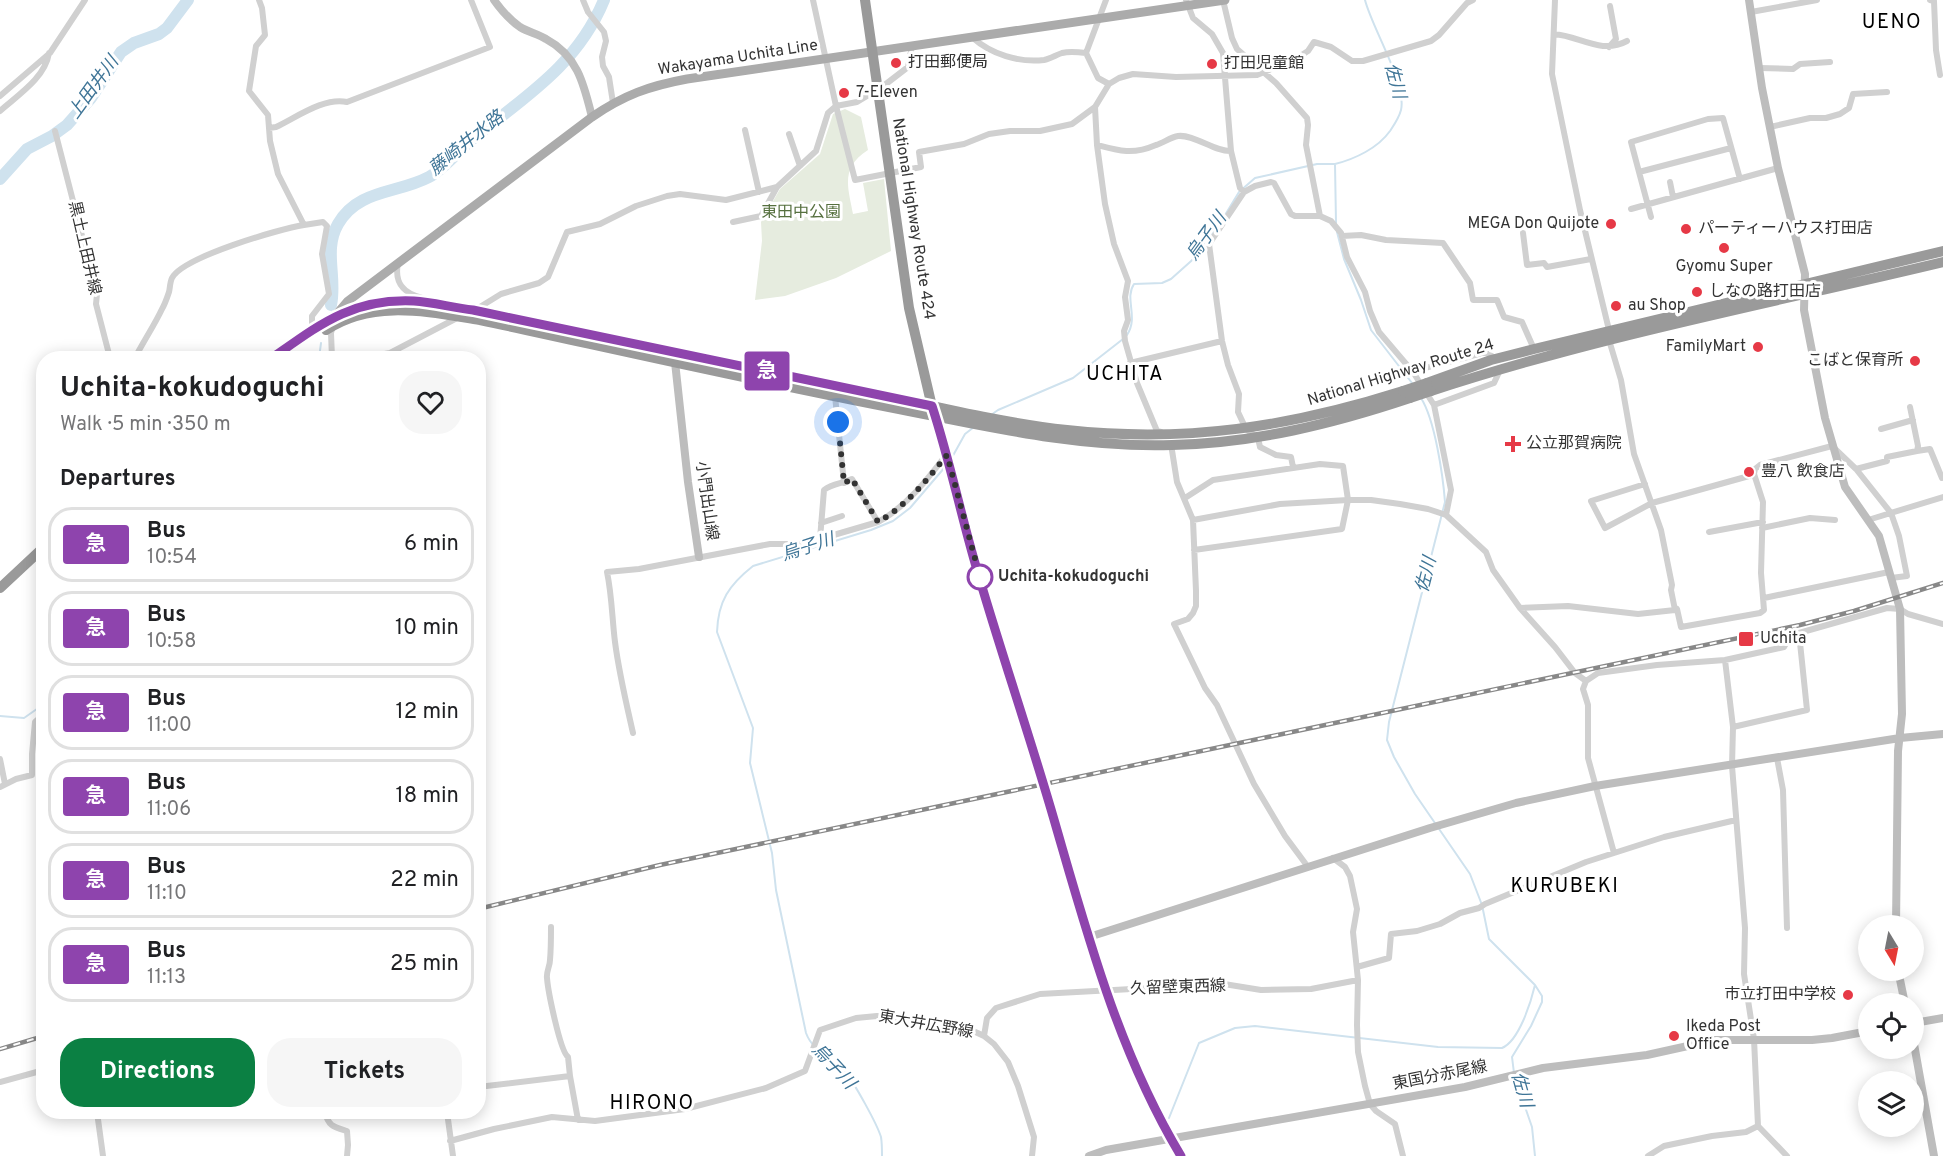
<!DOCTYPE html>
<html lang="en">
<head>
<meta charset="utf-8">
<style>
  :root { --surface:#fff; --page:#f6f6f6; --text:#202124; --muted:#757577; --line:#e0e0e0; --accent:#0b8043 }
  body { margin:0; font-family:Overpass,"Noto Sans JP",sans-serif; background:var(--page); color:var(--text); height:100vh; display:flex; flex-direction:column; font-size:22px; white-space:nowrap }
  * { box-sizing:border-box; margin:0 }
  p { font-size:20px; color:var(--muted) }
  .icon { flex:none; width:33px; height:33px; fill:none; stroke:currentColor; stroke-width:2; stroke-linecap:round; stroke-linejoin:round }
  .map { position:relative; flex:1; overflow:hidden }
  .drawer { position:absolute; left:36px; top:351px; width:450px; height:768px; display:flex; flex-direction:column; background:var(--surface); border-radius:24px; box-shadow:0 3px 15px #0003 }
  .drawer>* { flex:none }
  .badge { padding:0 12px; border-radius:4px; font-size:21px; line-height:39px }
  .needle { width:39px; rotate:170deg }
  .controls { position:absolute; left:1858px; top:915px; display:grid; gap:12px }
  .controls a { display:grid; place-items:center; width:66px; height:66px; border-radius:50%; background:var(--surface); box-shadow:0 3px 15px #0003; font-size:30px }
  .you { position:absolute; width:30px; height:30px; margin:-15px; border:4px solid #fff; border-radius:50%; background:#1a73e8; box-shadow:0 0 0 9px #1a73e833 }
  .map>.badge { position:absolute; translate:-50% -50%; box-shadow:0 0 0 3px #fff }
  h2 { padding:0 24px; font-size:22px; line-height:54px }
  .round { display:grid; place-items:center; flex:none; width:63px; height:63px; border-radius:24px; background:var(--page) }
  .summary { display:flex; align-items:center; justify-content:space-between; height:102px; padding:0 24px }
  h1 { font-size:28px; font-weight:700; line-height:45px }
  .button { display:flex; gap:12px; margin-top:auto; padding:12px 24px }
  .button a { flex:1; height:69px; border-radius:24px; background:var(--accent); color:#fff; font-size:24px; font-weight:700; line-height:69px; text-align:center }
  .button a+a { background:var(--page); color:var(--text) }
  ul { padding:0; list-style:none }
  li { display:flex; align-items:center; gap:18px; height:75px; margin:0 12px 9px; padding:0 12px; border:3px solid var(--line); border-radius:24px }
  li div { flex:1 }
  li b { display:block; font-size:22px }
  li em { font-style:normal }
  li .badge { min-width:66px; font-weight:700; text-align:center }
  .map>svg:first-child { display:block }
</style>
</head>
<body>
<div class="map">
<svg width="1943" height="1156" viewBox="0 0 1943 1156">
  <rect width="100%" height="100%" fill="#fff"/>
  <path fill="#e6ecdf" d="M 845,109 L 861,117 L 868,150 C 840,168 848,187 853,214 L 868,211 L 863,183 L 884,179 L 891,251 L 836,278 L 785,296 L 755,300 L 762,241 L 761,222 L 780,189 L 820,154 L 833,114 Z"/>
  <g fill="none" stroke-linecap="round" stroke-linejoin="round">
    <path stroke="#cfe2ee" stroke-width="2" d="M 1222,220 L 1239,192 L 1255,178 L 1317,164 L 1335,164
      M 1336,223 L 1335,164 C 1355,159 1378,148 1390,131 C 1394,125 1399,118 1401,110 C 1407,84 1372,28 1365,0
      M 1337,232 L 1344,259 L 1361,300 L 1371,330 L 1412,383
      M 1127,335 C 1139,317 1124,299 1134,284 L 1162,283 L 1171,279 L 1199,254 L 1207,238 L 1217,228
      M 319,358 L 321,343
      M 1421,398 C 1435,420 1443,476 1445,502 L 1389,722 L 1387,740 L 1394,757 L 1415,794 L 1470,874 L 1482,905 L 1489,939 L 1535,985 L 1542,996 L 1542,1002 L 1531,1026 L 1512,1057 L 1514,1073
      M 991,415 L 998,410 L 1073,378 L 1123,339
      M 950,461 L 965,434 L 974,427
      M 0,716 L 24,718 L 44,704
      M 1515,1078 L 1532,1127 L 1535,1156
      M 1169,1118 L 1199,1043 L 1235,1028 L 1255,1026 L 1438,1047 L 1502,1048 C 1519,1041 1531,1002 1535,985
      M 882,1156 C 882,1150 882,1143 881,1137 C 877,1124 854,1082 845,1072 C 832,1058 813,1052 806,1033 L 776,890 L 772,853 L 750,763 L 753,728 L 717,632 C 718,601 729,585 753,566 L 871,530 L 893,521 L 910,508 L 945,467"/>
    <path stroke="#cfe2ee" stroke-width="12" d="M 0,179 L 27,149 L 52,136 L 67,125 L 91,98 L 121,52 L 134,43 L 159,34 L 167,28 L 188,0
      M 331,305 C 337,277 323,250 338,224 C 358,189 397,194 429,177 C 444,169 457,152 470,141 C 523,98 577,66 604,0"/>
    <path stroke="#d0d0d0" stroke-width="6" d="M 259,0 L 262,8 L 265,35 L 256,46 L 249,91 L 268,115 L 270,141 L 278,174 L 304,225 L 323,222 L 327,226 L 322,254 L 329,294 L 312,316 L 312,329
      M 583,0 L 588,12 L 604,32 L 606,41 L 602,57 L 603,66 L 609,77 L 613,103
      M 813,0 L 836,106 L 855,180 L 921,167 L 919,152 L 964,144 L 989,134 L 1010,131 L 1040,131 L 1072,124 L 1095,107 L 1109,84 L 1119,78 L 1133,74 L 1176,77 L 1257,75 L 1297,58 L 1308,51 L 1314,42 L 1331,47 L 1352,61 L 1363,61 L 1431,41 L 1439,35 L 1467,3 L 1473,0
      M 1106,0 L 1086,53 L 1098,78 L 1109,84
      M 1186,0 L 1193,18 L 1212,34 L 1223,53 L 1231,151 L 1240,188 L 1244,192
      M 1223,0 L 1232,38 L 1237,49 L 1276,83 L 1307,118 L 1308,125 L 1306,145 L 1320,216 L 1331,221 L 1341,233 L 1347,257 L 1365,292 L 1370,311 L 1379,332 L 1413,372 L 1434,405 L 1451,490 L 1446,515
      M 1555,0 L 1552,74 L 1580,210 L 1609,330 L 1609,340 L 1621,380 L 1634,454 L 1661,530 L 1672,585 L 1671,590 L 1675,610 L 1677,609 L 1681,627 L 1760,613 L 1764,610 L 1761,573 L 1763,502 L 1754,474
      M 1930,0 L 1934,1 L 1936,50 L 1940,75
      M 1751,12 L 1817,0
      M 1554,34 C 1580,36 1601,55 1627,41
      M 973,38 C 991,54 1019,63 1044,60 C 1050,59 1056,55 1062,53 C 1070,51 1078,52 1086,53
      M 1609,47 L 1616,39 L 1610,6
      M 1760,68 L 1793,69 L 1800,64 L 1830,62
      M 0,96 L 50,53 L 85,0
      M 1095,107 L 1097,145 L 1105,204 L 1114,244 L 1128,281 L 1125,297 L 1128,320 L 1124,331 L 1125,341 L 1137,383 L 1157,431 L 1161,432
      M 0,111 C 18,95 45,78 49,53
      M 1770,127 L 1810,118 L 1826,118 L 1840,114 L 1849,108 L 1853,94 L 1887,92
      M 269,128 L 276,127 C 297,117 324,97 347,102 L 490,47 L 471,0
      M 745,130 L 759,192
      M 55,131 L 97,294 L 96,304 L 110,358
      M 789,134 L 800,166
      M 1097,145 C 1119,151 1133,155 1156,145 C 1163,143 1171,137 1178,136 C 1194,134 1215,152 1231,151
      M 1639,172 L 1731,148
      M 1670,182 L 1673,197
      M 1631,209 L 1778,168
      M 1651,217 L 1631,142 L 1708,119 L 1723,118 L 1740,179
      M 733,222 L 761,216 L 777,187
      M 1523,233 L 1527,265 L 1544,263 L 1547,267 L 1591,259
      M 1342,236 L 1361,235 L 1386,240 L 1443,243 L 1470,283 L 1473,300 L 1497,300 L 1504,317 L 1522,322 L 1534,349
      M 398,263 C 394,283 403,293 422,298
      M 475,310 L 501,294 L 539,283 L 548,277 L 567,232 L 600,224 L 636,206 L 667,196 L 680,194 L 726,200 L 777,187 L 816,151 L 828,113 L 836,106 L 857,102 L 882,87 L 908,67 L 912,46
      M 135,358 C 143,342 154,326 162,309 C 165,304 167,298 169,292 C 170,288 170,282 172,278 C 183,257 279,229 304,225
      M 332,358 L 331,333 L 333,326
      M 363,358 L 390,353 L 457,318
      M 1130,363 L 1222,341
      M 1413,372 C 1437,363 1462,360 1485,352 L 1497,359
      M 835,396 L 844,483
      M 1434,405 L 1494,383 L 1500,370
      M 1881,429 L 1913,420
      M 1171,444 L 1177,482 L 1193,520 L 1196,591 L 1196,606 L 1193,613 L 1188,619 L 1174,624 L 1205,688 L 1217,705 L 1254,784 L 1285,836 L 1308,867
      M 1917,451 L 1930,449 L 1942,478
      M 1293,467 L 1291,457 L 1276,455 L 1260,447 L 1258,438 L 1246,429 L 1238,412 L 1239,394 L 1228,365 L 1222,341 L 1209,244 L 1244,192 L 1255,186 L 1271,182 L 1274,183 L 1291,214 L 1295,216 L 1320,216
      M 1856,469 L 1891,513 L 1899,536 L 1907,576 L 1891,578
      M 1645,484 L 1591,501 L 1605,528 L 1652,503 L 1749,476 L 1754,474 L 1755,469 L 1760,465 L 1832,446 L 1856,469 L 1887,461 L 1887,457 L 1917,451 L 1918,446 L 1910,407
      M 1185,498 L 1213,480 L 1320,464 L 1343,466 L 1348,500 L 1342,529 L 1194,550
      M 1193,520 L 1280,504 L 1348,500 L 1371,500 L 1400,504 L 1428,509 L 1446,515 L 1486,552 L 1493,570 L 1520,608 L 1555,647 L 1575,673 L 1586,681
      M 1868,520 L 1943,497
      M 821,523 L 842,516
      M 1762,528 L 1810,518 L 1835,520
      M 1709,532 L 1763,522
      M 820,539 L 824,490 C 833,483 842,484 852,479 L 878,522
      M 1764,598 L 1889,572
      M 1520,608 L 1568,606 L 1638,614 L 1675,610
      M 1725,660 L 1733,727 L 1732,766 L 1745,928 L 1744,974 L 1754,1039 L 1758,1126 L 1787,1156
      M 1733,727 L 1807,710 L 1799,633
      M 633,733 C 626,702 619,673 615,642 C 612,618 612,596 607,572 L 639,569 L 770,544 L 803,544 L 878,522 C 906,507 927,480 946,455
      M 1777,758 L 1783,790 L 1787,928
      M 0,759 L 5,784
      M 0,787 L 16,779 L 32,775 L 32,754 L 35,722 L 44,714
      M 1614,853 L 1588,758 L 1588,705 L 1583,689 L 1586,681 L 1598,673 L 1657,665 L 1725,660 L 1784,647 L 1789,638 L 1799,633 L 1887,608 L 1900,609 L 1908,614 L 1943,624
      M 1333,858 L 1345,867 L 1350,876 L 1357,909 L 1353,932 L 1358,980 L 1357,1025 L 1358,1052 L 1365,1086 L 1370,1104 L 1376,1111 L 1395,1124 L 1403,1156
      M 551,927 C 551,938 551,949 550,960 C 550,966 546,972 547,978 C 548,991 560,1051 568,1057 L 570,1076
      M 1357,967 L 1389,958 L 1391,934 L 1417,931 L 1440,924 L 1460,913 L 1479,908 L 1485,904 L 1586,862 L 1664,837 L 1736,820
      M 984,1036 L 987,1018 L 996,1008 L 1040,994 L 1224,984 L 1261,990 L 1311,989 L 1358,980
      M 0,1082 L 44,1070
      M 478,1087 L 570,1076 L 578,1120
      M 97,1112 L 103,1156
      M 325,1112 C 328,1126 334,1127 347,1131 L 348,1145 L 347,1156
      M 447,1112 L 453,1156
      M 450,1141 L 494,1129 L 552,1117 L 595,1121 L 685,1109 L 766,1088 L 805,1071 L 820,1030 L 856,1018 L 877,1016 L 969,1029 L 984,1036 L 994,1044 L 1008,1062 L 1018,1086 L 1034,1137 L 1032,1156
      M 1648,1156 L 1664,1146 L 1712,1136 L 1746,1132 L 1758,1126"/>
    <path stroke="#bdbdbd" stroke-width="8" d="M 494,0 C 501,10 510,20 520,27 C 528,32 538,34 546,39 C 578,56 584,85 592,117
      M 1749,0 L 1762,88 L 1778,168 L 1805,274 L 1804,310 L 1825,418 L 1845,487 L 1879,536 L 1900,609 L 1902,714 L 1898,751 L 1896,926
      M 675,362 L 688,482 L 699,557
      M 1089,937 L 1430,828 L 1516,803 L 1595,786 L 1900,738 L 1943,734
      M 1898,970 L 1905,1004
      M 1914,1023 L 1943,1018
      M 1914,1044 L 1934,1156
      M 1089,1156 L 1106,1150 L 1465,1087 L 1543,1068 L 1647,1055 L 1715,1040 L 1812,1040 L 1832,1038 L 1869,1031"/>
    <path stroke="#ababab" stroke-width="9" d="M 337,314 L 348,301 L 592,117 C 624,95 649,86 687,79 L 1225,0
      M 935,417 L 975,562 L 1042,778
      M 1046,791 C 1082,916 1114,1044 1181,1156"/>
    <path stroke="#9a9a9a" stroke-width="10" d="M 865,0 L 909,308 L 933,411
      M 326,330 C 373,299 428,312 480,320 C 619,350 759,382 899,409 C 990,427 1079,448 1172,445 C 1255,443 1332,424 1410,398
      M 272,358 C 293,343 314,326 338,314 C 385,291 440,304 488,313 C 603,337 718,361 832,384 C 910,400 987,421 1067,430 C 1186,443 1289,427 1403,391
      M 1427,383 L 1491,360 L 1534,349 L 1943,251
      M 1431,391 C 1598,336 1772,303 1943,262
      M 0,588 L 44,547"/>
    <g stroke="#888" stroke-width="4.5">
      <path id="rail" d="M 478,909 L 660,865 L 1800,625 L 1854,611 L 1943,583
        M 0,1049 L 44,1036"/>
    </g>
    <use href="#rail" stroke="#fff" stroke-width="2" stroke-dasharray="7" stroke-linecap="butt"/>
    <path stroke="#ababab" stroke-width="9" d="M 1042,778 L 1046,791"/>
    <path stroke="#9a9a9a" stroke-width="10" d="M 1403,391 L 1427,383
      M 1410,398 L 1431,391"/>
  </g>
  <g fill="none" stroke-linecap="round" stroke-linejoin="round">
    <g stroke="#fff" stroke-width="14">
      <path id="line" d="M 272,358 C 319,325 352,298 414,301 C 433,302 453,308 473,310 L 932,406 C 949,458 960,511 975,563 C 1000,650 1030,736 1055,823 C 1088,937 1119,1053 1181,1156"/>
    </g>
    <use href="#line" stroke="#8e44ad" stroke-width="9"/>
    <path stroke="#333" stroke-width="6" stroke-dasharray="0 10.8" d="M 838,422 L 844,483 L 852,479 L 878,522 C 906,506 927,480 947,455 L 980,577"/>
  </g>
  <g fill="#e63946" stroke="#fff" stroke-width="2">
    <circle cx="896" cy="63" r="6"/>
    <circle cx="1212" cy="64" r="6"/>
    <circle cx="844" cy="93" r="6"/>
    <circle cx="1611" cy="224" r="6"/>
    <circle cx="1686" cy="229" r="6"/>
    <circle cx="1724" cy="248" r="6"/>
    <circle cx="1697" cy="292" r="6"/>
    <circle cx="1616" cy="306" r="6"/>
    <circle cx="1758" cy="347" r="6"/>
    <circle cx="1915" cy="361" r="6"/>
    <path d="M1510 435h6v6h6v6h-6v6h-6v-6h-6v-6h6z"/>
    <circle cx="1749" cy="472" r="6"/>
    <rect x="1738" y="631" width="16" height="16" rx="3"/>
    <circle cx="1848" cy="995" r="6"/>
    <circle cx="1674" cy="1036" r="6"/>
  </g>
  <circle fill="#fff" stroke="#8e44ad" stroke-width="3" cx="980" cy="577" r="12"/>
  <g text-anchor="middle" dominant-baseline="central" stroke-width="6" stroke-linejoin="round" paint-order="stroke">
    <g font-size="16" fill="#333" stroke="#fff">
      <text transform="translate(738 58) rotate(-9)">Wakayama Uchita Line</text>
      <text transform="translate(913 219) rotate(81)">National Highway Route 424</text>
      <text transform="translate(84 248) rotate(77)">黒土上田井線</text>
      <text transform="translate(1401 373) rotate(-17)">National Highway Route 24</text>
      <text transform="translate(706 501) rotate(82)">小門出山線</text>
      <text transform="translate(1178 988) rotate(-2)">久留壁東西線</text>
      <text transform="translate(926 1025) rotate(10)">東大井広野線</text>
      <text transform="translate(1440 1076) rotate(-11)">東国分赤尾線</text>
    </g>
    <g font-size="16" fill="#333" stroke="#fff" text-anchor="start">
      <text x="908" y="63">打田郵便局</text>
      <text x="1224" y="64">打田児童館</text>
      <text x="856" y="93">7-Eleven</text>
      <text x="1599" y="224" text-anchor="end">MEGA Don Quijote</text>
      <text x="1698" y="229">パーティーハウス打田店</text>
      <text x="1724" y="267" text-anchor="middle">Gyomu Super</text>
      <text x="1709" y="292">しなの路打田店</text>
      <text x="1628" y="306">au Shop</text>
      <text x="1746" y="347" text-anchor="end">FamilyMart</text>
      <text x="1903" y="361" text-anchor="end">こばと保育所</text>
      <text x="1526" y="444">公立那賀病院</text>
      <text x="1761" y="472">豊八 飲食店</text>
      <text x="1760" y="639">Uchita</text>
      <text x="1836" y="995" text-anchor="end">市立打田中学校</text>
      <text x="1686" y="1027">Ikeda Post<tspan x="1686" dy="18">Office</tspan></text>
    </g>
    <g font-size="16" fill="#56703f" stroke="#fff">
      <text x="801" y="213">東田中公園</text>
    </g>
    <g font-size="16" font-weight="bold" fill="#333" stroke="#fff" text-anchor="start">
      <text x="998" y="577">Uchita-kokudoguchi</text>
    </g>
    <g font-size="18" font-style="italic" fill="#3f7597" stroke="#fff">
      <text transform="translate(1394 81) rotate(75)">佐川</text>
      <text transform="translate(94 88) rotate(-54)">上田井川</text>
      <text transform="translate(467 144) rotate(-39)">藤崎井水路</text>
      <text transform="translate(1207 237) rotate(-54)">烏子川</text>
      <text transform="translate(808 548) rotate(-18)">烏子川</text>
      <text transform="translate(1427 575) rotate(-76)">佐川</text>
      <text transform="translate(833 1067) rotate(47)">烏子川</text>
      <text transform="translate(1521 1090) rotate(74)">佐川</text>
    </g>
    <g font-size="20" letter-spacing="1.5" fill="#000" stroke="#fff">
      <text x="1892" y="23">UENO</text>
      <text x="1125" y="375">UCHITA</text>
      <text x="1565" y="887">KURUBEKI</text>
      <text x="652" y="1104">HIRONO</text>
    </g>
  </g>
</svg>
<div class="controls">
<a><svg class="needle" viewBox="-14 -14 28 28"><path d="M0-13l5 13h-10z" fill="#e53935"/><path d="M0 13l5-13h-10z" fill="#757577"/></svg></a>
<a><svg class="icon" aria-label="locate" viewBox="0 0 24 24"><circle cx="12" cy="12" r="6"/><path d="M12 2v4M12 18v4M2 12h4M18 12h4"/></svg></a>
<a><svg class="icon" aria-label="layers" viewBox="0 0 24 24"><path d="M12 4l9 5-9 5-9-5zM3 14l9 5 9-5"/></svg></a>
</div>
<div class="you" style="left:838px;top:422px"></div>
<b class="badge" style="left:767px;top:371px;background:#8e44ad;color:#fff">急</b>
<section class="drawer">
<div class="summary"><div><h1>Uchita-kokudoguchi</h1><p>Walk · 5 min · 350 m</p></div><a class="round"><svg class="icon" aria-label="heart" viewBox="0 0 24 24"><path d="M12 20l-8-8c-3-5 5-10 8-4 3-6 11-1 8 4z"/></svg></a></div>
<h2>Departures</h2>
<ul>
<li><span class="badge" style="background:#8e44ad;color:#fff">急</span><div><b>Bus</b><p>10:54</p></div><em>6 min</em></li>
<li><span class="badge" style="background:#8e44ad;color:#fff">急</span><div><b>Bus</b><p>10:58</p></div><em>10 min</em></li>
<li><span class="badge" style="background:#8e44ad;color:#fff">急</span><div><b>Bus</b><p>11:00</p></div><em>12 min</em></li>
<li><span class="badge" style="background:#8e44ad;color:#fff">急</span><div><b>Bus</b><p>11:06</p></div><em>18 min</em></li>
<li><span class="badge" style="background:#8e44ad;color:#fff">急</span><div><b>Bus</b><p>11:10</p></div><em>22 min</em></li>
<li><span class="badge" style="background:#8e44ad;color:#fff">急</span><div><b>Bus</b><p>11:13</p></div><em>25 min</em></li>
</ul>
<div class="button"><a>Directions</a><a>Tickets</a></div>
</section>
</div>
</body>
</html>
